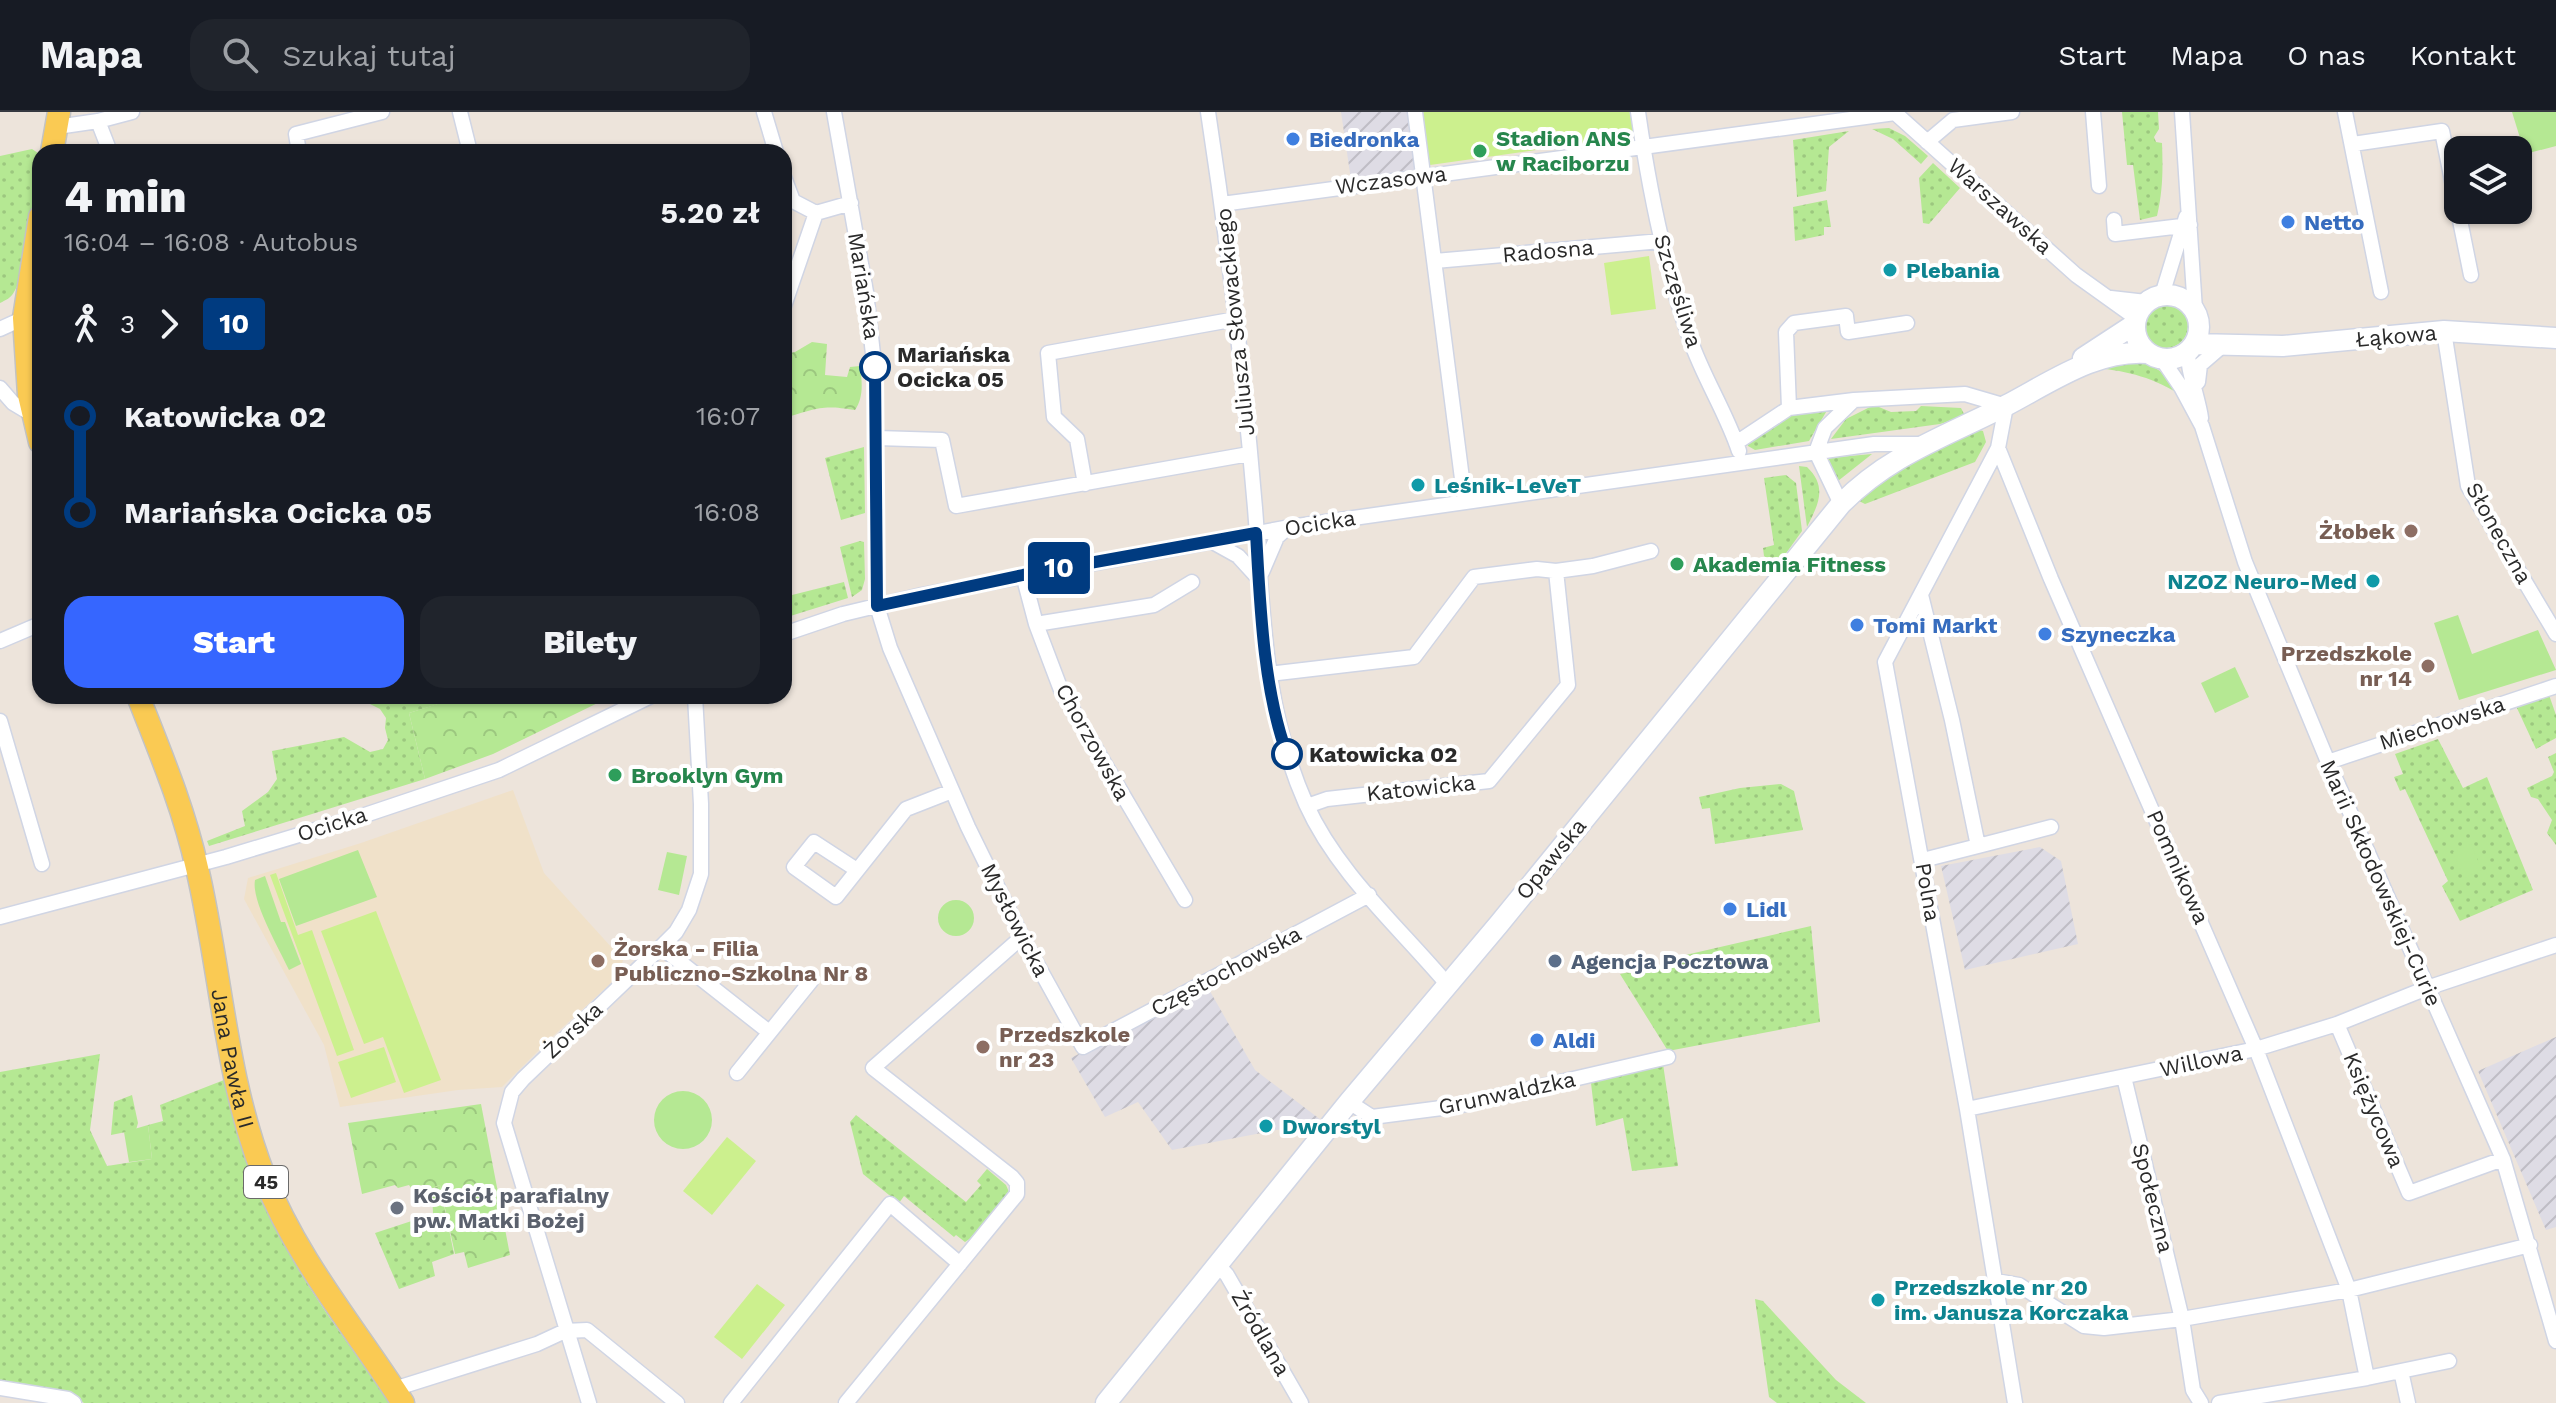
<!DOCTYPE html>
<html lang="pl">
<head>
<meta charset="utf-8">
<style>
  :root { --surface:#171b24; --page:#20242c; --text:#f1f3f6; --muted:#9ea1a6; --line:#363941; --accent:#3666ff }
  body { margin:0; font-family:"Work Sans",sans-serif; background:var(--page); color:var(--text); height:100vh; display:flex; flex-direction:column; font-size:30px; white-space:nowrap }
  * { box-sizing:border-box; margin:0 }
  p { font-size:26px; color:var(--muted) }
  .icon { flex:none; width:44px; height:44px; fill:none; stroke:currentColor; stroke-width:2; stroke-linecap:round; stroke-linejoin:round }
  .map { position:relative; flex:1; overflow:hidden }
  .details { position:absolute; left:32px; top:32px; width:760px; height:560px; display:flex; flex-direction:column; background:var(--surface); border-radius:24px; box-shadow:0 2px 6px #0004 }
  .details>* { flex:none }
  .badge { padding:0 16px; border-radius:6px; font-size:28px; line-height:52px }
  .tools { position:absolute; left:2444px; top:24px; display:grid; gap:16px }
  .tools a { display:grid; place-items:center; width:88px; height:88px; border-radius:16px; background:var(--surface); box-shadow:0 2px 6px #0004; font-size:40px }
  .map>.badge { position:absolute; translate:-50% -50%; box-shadow:0 0 0 4px #fff }
  .legs { display:flex; align-items:center; gap:12px; height:88px; padding:0 32px; font-size:26px }
  .legs p { margin-inline-start:auto }
  .headline { display:flex; align-items:center; justify-content:space-between; height:136px; padding:0 32px }
  h1 { font-size:44px; font-weight:800; line-height:60px }
  .button { display:flex; gap:16px; margin-top:auto; padding:16px 32px }
  .button a { flex:1; height:92px; border-radius:24px; background:var(--accent); color:#fff; font-size:32px; font-weight:800; line-height:92px; text-align:center }
  .button a+a { background:var(--page); color:var(--text) }
  ul { padding:0 32px; list-style:none }
  li { display:flex; align-items:center; gap:28px; height:96px; font-size:30px }
  li i { display:grid; place-items:center; width:12px; height:100%; margin:0 10px; background:currentColor }
  li i::after { content:''; width:20px; height:20px; margin:-10px; border:6px solid; border-radius:50%; background:var(--surface) }
  li p { margin-inline-start:auto }
  li:first-child i { background:linear-gradient(#0000 50%,currentColor 0) }
  li:last-child i { background:linear-gradient(currentColor 50%,#0000 0) }
  header { display:flex; align-items:center; gap:48px; box-sizing:border-box; height:112px; padding:0 40px; background:var(--surface); border-bottom:2px solid var(--line) }
  header strong { font-size:38px }
  nav { display:flex; gap:44px; margin-inline-start:auto; font-size:28px }
  .search { width:560px; height:72px; background:var(--page); display:flex; align-items:center; gap:20px; box-sizing:border-box; padding:0 28px; border-radius:24px; color:var(--muted); font-size:30px }
  .map>svg:first-child { display:block }
</style>
</head>
<body>
<header>
<strong>Mapa</strong>
<div class="search"><svg class="icon" aria-label="search" viewBox="0 0 24 24"><circle cx="10" cy="10" r="6"/><path d="M15 15l6 6"/></svg>Szukaj tutaj</div>
<nav><a>Start</a><a>Mapa</a><a>O nas</a><a>Kontakt</a></nav>
</header>
<div class="map">
<svg width="2556" height="1291" viewBox="0 0 2556 1291">
  <defs>
    <pattern id="industrial-furrows" width="10" height="10" patternUnits="userSpaceOnUse" patternTransform="scale(2)"><rect width="10" height="10" fill="#dedce5"/><path d="M-1 1l2-2M0 10L10 0M9 11l2-2" fill="none" stroke="#bfbdc5"/></pattern>
    <pattern id="grass-dots" width="8" height="8" patternUnits="userSpaceOnUse" patternTransform="scale(2)"><rect width="8" height="8" fill="#b5e893"/><path d="M2 2h.1M6 6h.1" fill="none" stroke="#9cc77f" stroke-width="1.8" stroke-linecap="round"/></pattern>
    <pattern id="forest-crowns" width="20" height="18" patternUnits="userSpaceOnUse" patternTransform="scale(2)"><rect width="20" height="18" fill="#b5e893"/><path d="M2 6a3 3 0 1 1 6 0M12 15a3 3 0 1 1 6 0" fill="none" stroke="#9cc77f"/></pattern>
  </defs>
  <rect width="100%" height="100%" fill="#ede4db"/>
  <path fill="url(#industrial-furrows)" d="M 1341,0 L 1412,0 L 1420,58 L 1351,68 Z
    M 2040,735 L 2061,749 L 2078,832 L 1965,858 L 1941,754 Z
    M 1207,874 L 1255,958 L 1321,1008 L 1312,1019 L 1303,1013 L 1172,1038 L 1138,990 L 1105,1005 L 1071,946 Z
    M 2556,925 L 2556,1115 L 2546,1118 L 2478,959 Z"/>
  <path fill="#f0e1c9" d="M 513,678 L 544,761 L 623,848 L 619,864 L 553,924 L 502,975 L 458,978 L 340,995 L 324,933 L 244,787 L 248,766 L 361,731 Z"/>
  <path fill="url(#grass-dots)" d="M 2122,0 L 2158,0 L 2159,17 L 2154,25 L 2156,30 L 2162,31 C 2163,56 2163,79 2157,104 L 2140,108 L 2133,53 L 2127,53 Z
    M 1889,16 L 1905,24 L 1928,44 L 1921,52 L 1893,27 L 1872,17 Z
    M 1849,19 L 1829,35 L 1826,79 L 1797,85 L 1793,28 Z
    M 47,28 L 45,40 L 40,40 C 40,70 29,156 14,180 C 11,186 6,188 0,191 L 0,44 L 32,37 L 38,41 Z
    M 1933,51 L 1960,76 L 1929,112 L 1923,111 L 1919,66 Z
    M 1827,88 L 1831,115 L 1824,115 L 1824,123 L 1795,129 L 1793,95 Z
    M2144 214a22 22 0 1 1 44 0a22 22 0 1 1-44 0Z
    M 2114,249 C 2153,249 2158,253 2182,284 C 2155,266 2128,259 2096,256 Z
    M 1874,293 L 1891,300 L 1916,299 L 1921,294 L 1961,296 L 1965,304 L 1940,312 L 1831,327 L 1846,307 Z
    M 1829,295 L 1809,329 L 1755,338 L 1748,334 L 1747,330 L 1794,300 Z
    M 1972,316 L 1983,319 L 1986,330 L 1975,350 L 1865,392 L 1855,387 L 1875,368 Z
    M 864,335 L 865,401 L 841,408 L 825,346 Z
    M 1872,342 L 1838,369 L 1828,346 Z
    M 1799,354 L 1807,355 C 1828,375 1818,393 1807,415 Z
    M 1786,363 L 1796,371 L 1802,419 L 1777,454 L 1764,444 L 1763,436 L 1774,433 L 1764,366 Z
    M 860,429 L 864,430 L 865,467 L 862,478 L 852,485 L 840,435 Z
    M 844,470 L 848,486 L 784,506 L 784,485 Z
    M 2549,583 L 2556,603 L 2556,626 L 2536,637 L 2516,594 Z
    M 354,584 L 465,584 L 409,601 L 425,667 L 209,734 L 207,729 L 245,714 L 242,699 L 268,680 L 277,667 L 272,639 L 344,625 L 370,640 L 383,637 L 388,628 L 385,616 L 386,606 L 380,597 Z
    M 2438,627 L 2463,676 L 2487,665 L 2533,778 L 2460,809 L 2442,774 L 2448,769 L 2405,677 L 2400,679 L 2394,665 L 2403,662 L 2395,642 Z
    M 2556,641 L 2556,733 L 2547,721 L 2552,708 L 2538,687 L 2531,685 L 2527,676 L 2552,664 L 2554,660 L 2548,645 Z
    M 1781,672 L 1794,679 L 1803,718 L 1715,732 L 1710,696 L 1702,697 L 1699,685 L 1740,676 Z
    M 1811,814 L 1820,910 L 1668,939 L 1620,862 L 1666,853 L 1668,847 Z
    M 100,942 L 90,1018 L 107,1054 L 152,1047 L 148,1013 L 163,1009 L 160,993 L 224,968 C 235,1011 247,1054 266,1096 C 297,1166 346,1228 391,1291 L 84,1291 L 71,1283 L 0,1271 L 0,960 Z
    M 1663,952 L 1678,1054 L 1632,1059 L 1623,1006 L 1596,1014 L 1591,971 Z
    M 132,983 L 138,1011 L 136,1018 L 111,1023 L 114,990 Z
    M 856,1003 L 966,1090 L 981,1073 L 977,1069 L 987,1057 L 1006,1073 L 1009,1080 L 971,1126 L 965,1130 L 956,1123 L 954,1125 L 904,1084 L 899,1091 L 863,1062 L 850,1010 Z
    M 440,1073 L 454,1142 L 432,1150 L 435,1164 L 399,1177 L 375,1121 L 433,1102 L 432,1077 Z
    M 1755,1187 L 1763,1189 L 1836,1268 L 1866,1291 L 1777,1291 L 1769,1285 Z"/>
  <path fill="url(#forest-crowns)" d="M 812,230 L 827,232 L 825,263 L 847,265 L 850,255 L 860,254 C 862,269 864,285 855,298 C 820,292 816,297 784,306 L 784,242 L 795,240 Z
    M 463,584 L 612,584 L 493,642 L 425,667 L 409,601 Z
    M 481,992 L 510,1143 L 468,1156 L 464,1140 L 455,1142 L 440,1073 L 431,1077 L 424,1073 L 411,1076 L 409,1073 L 398,1076 L 395,1073 L 362,1082 L 348,1011 Z"/>
  <path fill="#b5e893" d="M 2512,0 L 2556,0 L 2556,34 L 2525,42 Z
    M 2458,503 L 2472,542 L 2538,518 L 2556,558 L 2459,588 L 2434,511 Z
    M 2235,555 L 2249,585 L 2215,601 L 2201,571 Z
    M 2471,732 L 2482,758 L 2464,766 L 2453,740 Z
    M 358,738 L 377,785 L 296,814 L 279,767 Z
    M 667,740 L 687,744 L 679,783 L 658,778 Z
    M 265,764 L 281,810 L 285,810 L 301,852 L 289,858 C 279,836 251,789 255,768 Z
    M938 806a18 18 0 1 1 36 0a18 18 0 1 1-36 0Z
    M654 1008a29 29 0 1 1 58 0a29 29 0 1 1-58 0Z
    M 148,1013 L 152,1047 L 129,1050 L 124,1020 Z"/>
  <path fill="#ccf08e" d="M 1422,0 L 1632,0 L 1635,24 L 1430,53 Z
    M 1649,144 L 1656,197 L 1611,203 L 1604,151 Z
    M 276,761 L 298,823 L 312,818 L 354,938 L 337,944 L 270,763 Z
    M 376,799 L 441,968 L 404,981 L 383,925 L 364,932 L 321,819 Z
    M 384,935 L 396,970 L 351,986 L 338,950 Z
    M 727,1025 L 756,1049 L 712,1103 L 683,1079 Z
    M 757,1172 L 785,1193 L 742,1247 L 714,1225 Z"/>
  <g fill="none" stroke-linecap="round" stroke-linejoin="round">
    <g stroke="#d0d5e4" stroke-width="17">
      <path id="street" d="M 460,0 L 470,40
        M 764,0 L 776,40
        M 834,0 L 866,180 L 875,260 L 877,494 L 890,536 L 968,715 L 1022,825 L 1083,935 L 1369,783
        M 1208,0 C 1228,131 1244,264 1255,396 C 1263,499 1263,595 1306,692 C 1337,761 1399,815 1447,872
        M 1415,0 L 1465,390
        M 1638,0 C 1649,77 1664,153 1690,227 C 1703,265 1726,300 1739,339
        M 1894,0 L 2076,163 L 2136,206
        M 2093,0 L 2099,74
        M 2182,0 L 2195,198
        M 2345,0 L 2381,180
        M 98,9 L 110,40
        M 57,15 L 98,9 L 132,0
        M 1927,30 L 1953,8 L 2012,0
        M 2353,32 L 2442,19 L 2471,163
        M 299,40 L 296,22 L 382,0
        M 784,65 L 793,89 L 816,101
        M 1222,92 L 1895,1
        M 2114,108 L 2115,122 L 2190,113
        M 1435,149 L 1661,129
        M 2162,183 L 2186,105
        M 2111,186 L 2146,190
        M 784,194 L 816,101 L 851,91
        M 0,217 L 24,206
        M 2444,219 L 2468,374 L 2556,522
        M 2189,239 C 2185,252 2199,288 2201,306
        M 2162,247 L 2181,275 L 2202,314 L 2245,450 L 2328,650 L 2503,1047 L 2556,1229
        M 2198,270 L 2200,253 L 2222,234
        M 0,276 L 13,291 L 33,303
        M 1789,296 L 1786,220 L 1794,211 L 1846,204 L 1848,220 L 1907,211
        M 877,326 L 942,328 L 956,394 L 1249,342
        M 1736,331 L 1789,296 L 1854,288 L 1965,282 L 2006,294 L 1998,336 L 1885,550 L 1967,997 L 2015,1291
        M 1998,336 L 2051,467 L 2256,937 L 2349,1178 L 2367,1266
        M 1085,372 L 1077,327 L 1054,305 L 1048,241 L 1236,207
        M 1841,392 L 1816,340 L 1825,316 L 1854,288
        M 1211,429 L 1238,444 L 1259,467
        M 1262,460 L 1277,425 L 1287,416
        M 1023,463 L 1036,512 L 1061,578 L 1185,788
        M 1921,483 L 1952,608 L 1978,734 L 1923,748
        M 1036,512 L 1154,493 L 1192,470
        M 784,522 L 843,502 L 922,483 L 1290,415 L 1874,332 L 1921,332
        M 0,529 L 40,512
        M 1269,562 L 1414,545 L 1474,465 L 1537,457 L 1556,459 L 1593,454 L 1651,439
        M 0,609 L 42,752
        M 2328,650 L 2556,574
        M 1307,694 L 1327,687 L 1489,669 L 1568,573 L 1556,459
        M 1978,734 L 2051,715
        M 857,758 L 814,730 L 794,755 L 836,785 L 906,697 L 952,679
        M 0,805 L 226,745 L 365,703 L 499,658 L 651,584
        M 661,835 L 769,920
        M 2337,912 L 2409,1081 L 2503,1047
        M 737,961 L 811,869
        M 2124,965 L 2182,1207 L 2193,1278 L 2201,1291
        M 1349,990 L 1372,1005 L 1457,994 L 1668,945
        M 1967,997 L 2256,937 L 2337,912 L 2427,876 L 2556,833
        M 1218,1153 L 1227,1163 L 1301,1291
        M 1996,1169 L 2019,1173 L 2084,1214 L 2104,1216 L 2182,1207 L 2349,1178 L 2530,1133
        M 2401,1259 L 2408,1291
        M 0,1276 L 68,1287 L 74,1291
        M 394,1277 L 537,1232 L 565,1219 L 587,1218 L 677,1291
        M 589,1291 L 504,1011 L 512,980 L 523,967 L 661,835 L 676,820 L 689,798 L 701,762 L 701,692 L 695,584
        M 731,1291 L 890,1092 L 960,1152
        M 846,1291 L 1017,1082 L 1017,1071 L 1012,1065 L 873,956 L 1022,825
        M 2219,1291 L 2367,1266 L 2449,1249"/>
    </g>
    <g stroke="#d0d5e4" stroke-width="23">
      <path id="secondary" d="M2135 215a32 32 0 1 1 64 0a32 32 0 1 1-64 0Z
        M 2194,232 L 2283,234 L 2444,219 L 2556,226
        M 2083,246 L 2135,212
        M 1106,1291 L 1349,990 L 1499,812 L 1841,392 C 1890,342 1947,324 2007,293 C 2051,270 2097,237 2148,241"/>
    </g>
    <g stroke="#c3c3c3" stroke-width="25">
      <g id="primary">
        <path d="M 52,40 L 59,0"/>
        <path d="M 40,105 L 24,206 L 29,283 L 40,330"/>
        <path id="s1" d="M 138,584 C 160,640 184,697 197,756 C 221,858 225,965 264,1064 C 297,1148 355,1216 403,1291"/>
      </g>
    </g>
    <use href="#street" stroke="#fff" stroke-width="14"/>
    <use href="#secondary" stroke="#fff" stroke-width="20"/>
    <use href="#primary" stroke="#faca53" stroke-width="22"/>
  </g>
  <g fill="none" stroke-linecap="round" stroke-linejoin="round">
    <g stroke="#fff" stroke-width="18">
      <path id="line-1" d="M 875,255 L 877,494 L 1023,463 L 1256,421 C 1260,491 1263,577 1287,642"/>
    </g>
    <use href="#line-1" stroke="#003b80" stroke-width="12"/>
  </g>
  <g fill="#3f7fe0" stroke="#fff" stroke-width="3">
    <circle cx="1293" cy="27" r="8"/>
    <circle cx="2288" cy="110" r="8"/>
    <circle cx="1857" cy="513" r="8"/>
    <circle cx="2045" cy="522" r="8"/>
    <circle cx="1730" cy="797" r="8"/>
    <circle cx="1537" cy="928" r="8"/>
  </g>
  <g fill="#2e9e5b" stroke="#fff" stroke-width="3">
    <circle cx="1480" cy="39" r="8"/>
    <circle cx="1677" cy="452" r="8"/>
    <circle cx="615" cy="663" r="8"/>
  </g>
  <g fill="#0f9aa8" stroke="#fff" stroke-width="3">
    <circle cx="1890" cy="158" r="8"/>
    <circle cx="1418" cy="373" r="8"/>
    <circle cx="2373" cy="469" r="8"/>
    <circle cx="1266" cy="1014" r="8"/>
    <circle cx="1878" cy="1188" r="8"/>
  </g>
  <g fill="#fff" stroke="#003b80" stroke-width="4">
    <circle cx="875" cy="255" r="14"/>
    <circle cx="1287" cy="642" r="14"/>
  </g>
  <g fill="#8d6e63" stroke="#fff" stroke-width="3">
    <circle cx="2411" cy="419" r="8"/>
    <circle cx="2428" cy="554" r="8"/>
    <circle cx="598" cy="849" r="8"/>
    <circle cx="983" cy="935" r="8"/>
  </g>
  <circle fill="#5c6f8a" stroke="#fff" stroke-width="3" cx="1555" cy="849" r="8"/>
  <circle fill="#6b7280" stroke="#fff" stroke-width="3" cx="397" cy="1096" r="8"/>
  <g text-anchor="middle" dominant-baseline="central" stroke-width="8" stroke-linejoin="round" paint-order="stroke">
    <rect fill="#fff" stroke="#6a6a6a" stroke-width="2" x="244" y="1054" width="44" height="32" rx="6"/>
    <g font-size="20" font-weight="bold" fill="#2a2a2a">
      <text x="266" y="1070">45</text>
    </g>
    <g font-size="22" font-weight="bold" fill="#27864d" stroke="#fff" text-anchor="start">
      <text x="1496" y="26">Stadion ANS<tspan x="1496" dy="25">w Raciborzu</tspan></text>
      <text x="1693" y="452">Akademia Fitness</text>
      <text x="631" y="663">Brooklyn Gym</text>
    </g>
    <g font-size="22" font-weight="bold" fill="#366cbe" stroke="#fff" text-anchor="start">
      <text x="1309" y="27">Biedronka</text>
      <text x="2304" y="110">Netto</text>
      <text x="1873" y="513">Tomi Markt</text>
      <text x="2061" y="522">Szyneczka</text>
      <text x="1746" y="797">Lidl</text>
      <text x="1553" y="928">Aldi</text>
    </g>
    <g font-size="22" fill="#2a2a2a" stroke="#fff">
      <text transform="translate(1391 68) rotate(-7)">Wczasowa</text>
      <text transform="translate(2000 94) rotate(42)">Warszawska</text>
      <text transform="translate(1548 139) rotate(-5)">Radosna</text>
      <text transform="translate(864 174) rotate(81)">Mariańska</text>
      <text transform="translate(1678 179) rotate(73)">Szczęśliwa</text>
      <text transform="translate(1235 210) rotate(-96)">Juliusza Słowackiego</text>
      <text transform="translate(2396 224) rotate(-5)">Łąkowa</text>
      <text transform="translate(1320 411) rotate(-9)">Ocicka</text>
      <text transform="translate(2499 421) rotate(61)">Słoneczna</text>
      <text transform="translate(2442 611) rotate(-18)">Miechowska</text>
      <text transform="translate(1093 630) rotate(61)">Chorzowska</text>
      <text transform="translate(1421 676) rotate(-6)">Katowicka</text>
      <text transform="translate(332 712) rotate(-17)">Ocicka</text>
      <text transform="translate(1551 747) rotate(-51)">Opawska</text>
      <text transform="translate(2178 755) rotate(66)">Pomnikowa</text>
      <text transform="translate(2381 771) rotate(66)">Marii Skłodowskiej-Curie</text>
      <text transform="translate(1928 780) rotate(80)">Polna</text>
      <text transform="translate(1015 808) rotate(63)">Mysłowicka</text>
      <text transform="translate(1226 859) rotate(-28)">Częstochowska</text>
      <text transform="translate(573 918) rotate(-43)">Żorska</text>
      <text stroke="none"><textPath href="#s1" startOffset="376">Jana Pawła II</textPath></text>
      <text transform="translate(2201 949) rotate(-12)">Willowa</text>
      <text transform="translate(1507 981) rotate(-12)">Grunwaldzka</text>
      <text transform="translate(2374 998) rotate(67)">Księżycowa</text>
      <text transform="translate(2153 1086) rotate(76)">Społeczna</text>
      <text transform="translate(1261 1221) rotate(60)">Źródlana</text>
    </g>
    <g font-size="22" font-weight="bold" fill="#0d838f" stroke="#fff" text-anchor="start">
      <text x="1906" y="158">Plebania</text>
      <text x="1434" y="373">Leśnik-LeVeT</text>
      <text x="2357" y="469" text-anchor="end">NZOZ Neuro-Med</text>
      <text x="1282" y="1014">Dworstyl</text>
      <text x="1894" y="1175">Przedszkole nr 20<tspan x="1894" dy="25">im. Janusza Korczaka</tspan></text>
    </g>
    <g font-size="22" font-weight="bold" fill="#2a2a2a" stroke="#fff" text-anchor="start">
      <text x="897" y="242">Mariańska<tspan x="897" dy="25">Ocicka 05</tspan></text>
      <text x="1309" y="642">Katowicka 02</text>
    </g>
    <g font-size="22" font-weight="bold" fill="#785e54" stroke="#fff" text-anchor="end">
      <text x="2395" y="419">Żłobek</text>
      <text x="2412" y="541">Przedszkole<tspan x="2412" dy="25">nr 14</tspan></text>
      <text x="614" y="836" text-anchor="start">Żorska - Filia<tspan x="614" dy="25">Publiczno-Szkolna Nr 8</tspan></text>
      <text x="999" y="922" text-anchor="start">Przedszkole<tspan x="999" dy="25">nr 23</tspan></text>
    </g>
    <g font-size="22" font-weight="bold" fill="#4e5e75" stroke="#fff" text-anchor="start">
      <text x="1571" y="849">Agencja Pocztowa</text>
    </g>
    <g font-size="22" font-weight="bold" fill="#5b616d" stroke="#fff" text-anchor="start">
      <text x="413" y="1083">Kościół parafialny<tspan x="413" dy="25">pw. Matki Bożej</tspan></text>
    </g>
  </g>
</svg>
<div class="tools">
<a><svg class="icon" aria-label="layers" viewBox="0 0 24 24"><path d="M12 4l9 5-9 5-9-5zM3 14l9 5 9-5"/></svg></a>
</div>
<b class="badge" style="left:1059px;top:456px;background:#003b80;color:#fff">10</b>
<section class="details">
<div class="headline"><div><h1>4 min</h1><p>16:04 – 16:08 · Autobus</p></div><b>5.20 zł</b></div>
<div class="legs"><svg class="icon" aria-label="walk" viewBox="0 0 24 24"><circle cx="13" cy="4" r="2"/><path d="M13 8l-2 6 4 7M11 14l-3 7M7 12l3-4h3l4 4"/></svg>3<svg class="icon" aria-label="forward" viewBox="0 0 24 24"><path d="M9 5l7 7-7 7"/></svg><b class="badge" style="background:#003b80;color:#fff">10</b></div>
<ul>
<li><i style="color:#003b80"></i><b>Katowicka 02</b><p>16:07</p></li>
<li><i style="color:#003b80"></i><b>Mariańska Ocicka 05</b><p>16:08</p></li>
</ul>
<div class="button"><a>Start</a><a>Bilety</a></div>
</section>
</div>
</body>
</html>
